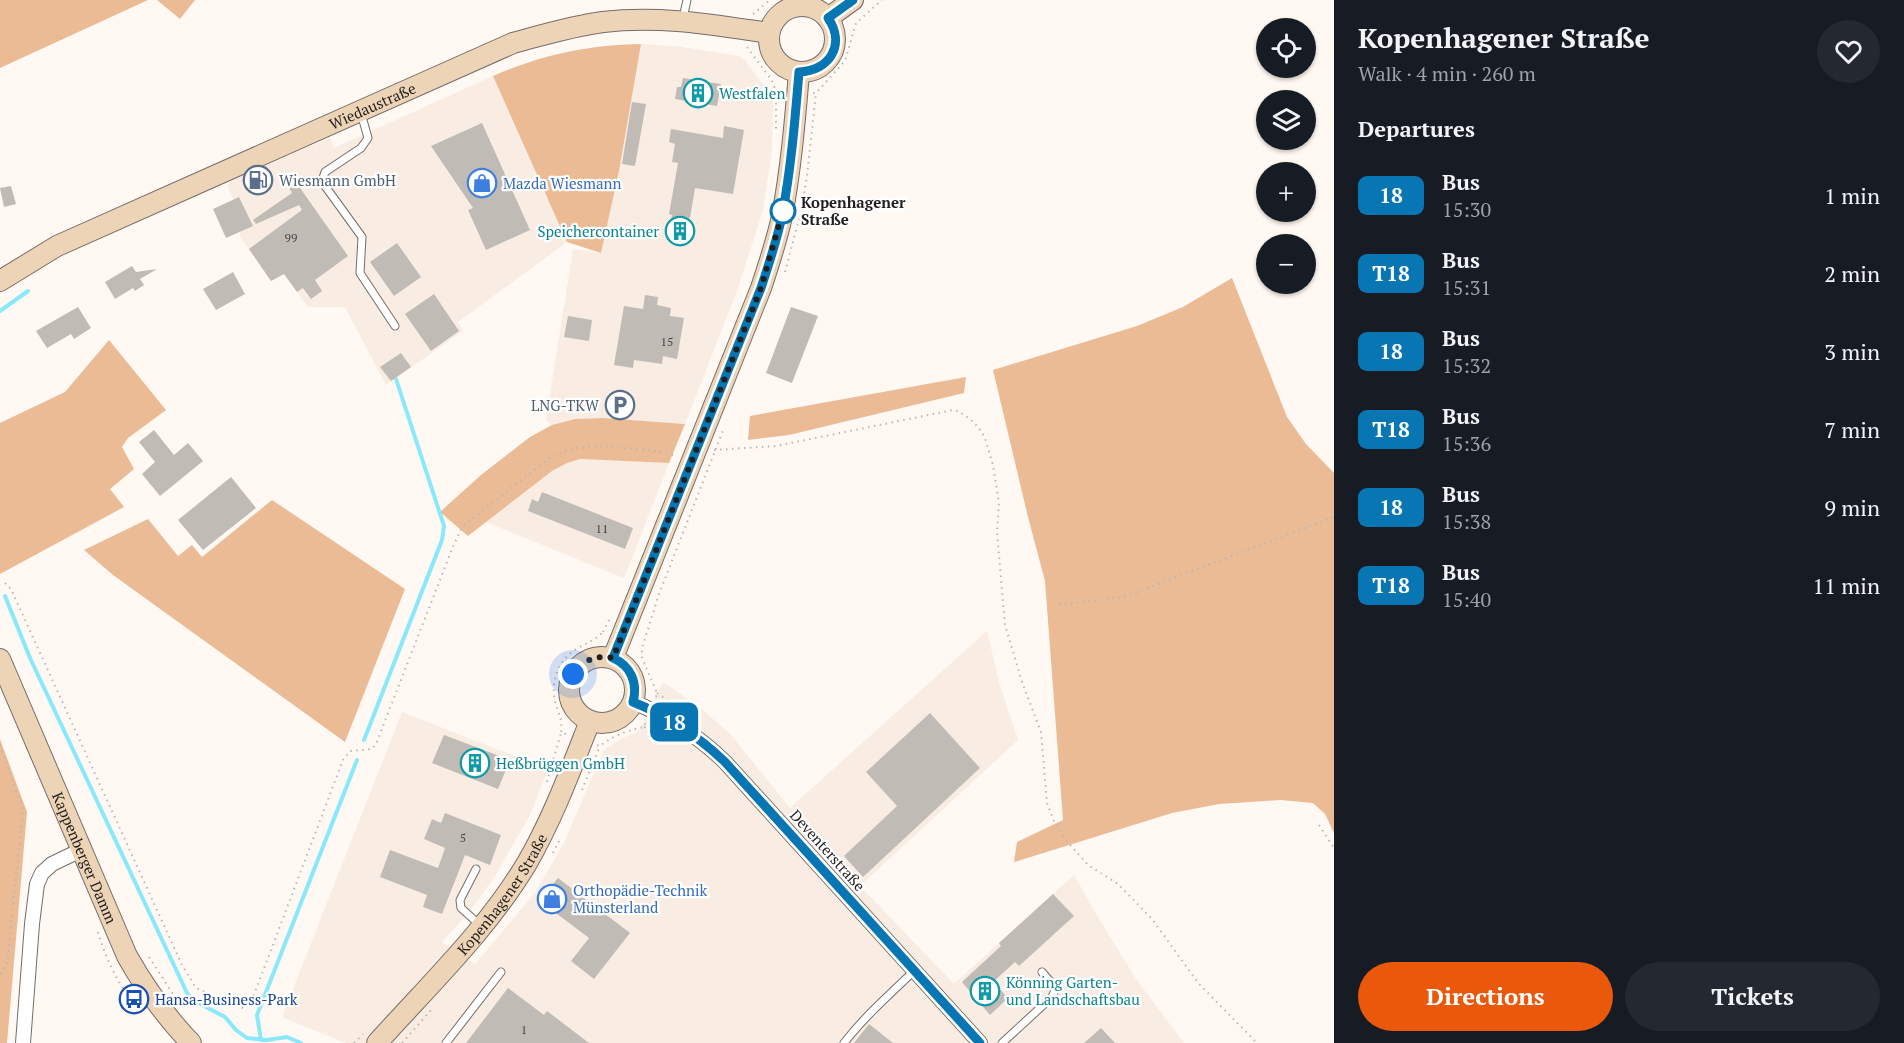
<!DOCTYPE html>
<html lang="en">
<head>
<meta charset="utf-8">
<style>
  :root { --surface:#171b24; --page:#242831; --text:#f1f3f6; --muted:#9ea1a6; --accent:#ea580c }
  body { margin:0; font-family:"PT Serif",serif; background:var(--page); color:var(--text); height:100vh; display:flex; flex-direction:column; font-size:22px; white-space:nowrap }
  * { box-sizing:border-box; margin:0 }
  p { font-size:20px; color:var(--muted) }
  .icon { flex:none; width:33px; height:33px; fill:none; stroke:currentColor; stroke-width:2; stroke-linecap:round; stroke-linejoin:round }
  .map { position:relative; flex:1; overflow:hidden }
  .side { display:flex; flex-direction:column; background:var(--surface); width:570px }
  .side>* { flex:none }
  .badge { padding:0 12px; border-radius:9px; font-size:21px; line-height:39px }
  .buttons { position:absolute; left:1256px; top:18px; display:grid; gap:12px }
  .buttons a { display:grid; place-items:center; width:60px; height:60px; border-radius:50%; background:var(--surface); box-shadow:0 2px 4px #0004; font-size:30px }
  .you { position:absolute; width:30px; height:30px; margin:-15px; border:4px solid #fff; border-radius:50%; background:#1a73e8; box-shadow:0 0 0 9px #1a73e833 }
  .map>.badge { position:absolute; translate:-50% -50%; box-shadow:0 0 0 3px #fff }
  h2 { padding:0 24px; font-size:22px; line-height:54px }
  .round { display:grid; place-items:center; flex:none; width:63px; height:63px; border-radius:32px; background:var(--page) }
  .head { display:flex; align-items:center; justify-content:space-between; height:102px; padding:0 24px }
  h1 { font-size:28px; font-weight:600; line-height:45px }
  .cta { display:flex; gap:12px; margin-top:auto; padding:12px 24px }
  .cta a { flex:1; height:69px; border-radius:36px; background:var(--accent); color:#fff; font-size:24px; font-weight:600; line-height:69px; text-align:center }
  .cta a+a { background:var(--page); color:var(--text) }
  ul { padding:0; list-style:none }
  li { display:flex; align-items:center; gap:18px; height:78px; padding:0 24px }
  li div { flex:1 }
  li b { display:block; font-size:22px }
  li em { font-style:normal }
  li .badge { min-width:66px; font-weight:700; text-align:center }
  main { display:flex; flex:1; min-height:0 }
  .map>svg:first-child { display:block }
</style>
</head>
<body>
<main>
<div class="map">
<svg width="1334" height="1043" viewBox="0 0 1334 1043">
  <rect width="100%" height="100%" fill="#fff8f3"/>
  <path fill="#f9ece2" d="M 641,44 L 682,47 L 739,56 L 745,60 L 763,85 L 767,99 L 773,99 L 772,150 L 763,210 L 737,291 L 685,424 L 603,418 L 575,419 L 552,425 L 546,420 L 573,249 L 601,253 L 619,171 Z
    M 493,76 L 567,242 L 458,322 L 463,331 L 386,385 L 345,307 L 308,307 L 284,274 L 271,281 L 240,237 L 241,216 L 227,185 L 240,175 L 330,138 L 334,148 Z
    M 580,459 L 669,463 L 624,578 L 486,522 L 552,471 L 567,463 Z
    M 987,631 L 1000,686 L 1018,740 L 860,886 L 954,984 L 1074,875 L 1096,914 L 1136,979 L 1184,1043 L 346,1043 L 282,1017 L 402,712 L 548,769 L 530,815 L 495,876 L 470,911 L 442,942 L 475,964 L 535,893 L 564,843 L 604,750 L 621,739 L 639,731 L 663,682 L 703,710 L 731,735 L 790,808 Z"/>
  <path fill="#ebbb96" d="M 0,0 L 148,0 L 0,68 Z
    M 157,0 L 195,0 L 180,19 Z
    M 641,44 L 619,171 L 601,253 L 567,242 L 493,76 C 542,55 586,45 641,44 Z
    M 1232,278 L 1287,417 L 1306,444 L 1334,473 L 1334,833 L 1325,814 L 1313,803 L 1281,800 L 1219,804 L 1172,813 L 1014,862 L 1017,842 L 1063,820 L 1045,581 L 1028,517 L 993,370 L 1137,326 L 1183,307 Z
    M 109,340 L 166,410 L 128,438 L 122,447 L 134,469 L 110,489 L 124,507 L 0,574 L 0,423 L 65,392 Z
    M 966,377 L 964,393 L 789,435 L 748,440 L 750,416 Z
    M 603,418 L 685,424 L 669,463 L 580,459 L 567,463 L 552,471 L 468,536 L 440,512 L 481,475 L 530,437 L 552,425 L 575,419 Z
    M 272,500 L 405,589 L 345,742 L 113,575 L 84,550 L 148,519 L 178,556 L 192,545 L 202,557 Z
    M 0,739 L 27,812 L 7,1043 L 0,1043 Z"/>
  <g fill="none" stroke-linecap="round" stroke-linejoin="round">
    <path stroke="#89e9fa" stroke-width="4" d="M 0,311 L 28,291
      M 5,596 L 30,658 L 187,993 L 193,1000 L 225,1017 L 236,1030 L 247,1038 L 267,1040 L 287,1037 L 301,1043
      M 364,740 L 442,540 L 444,526 L 396,379
      M 261,1040 L 257,1015 L 357,760"/>
  </g>
  <path fill="#c1bbb6" d="M 683,78 L 721,84 L 717,106 L 675,99 L 677,87 L 681,87 Z
    M 632,102 L 646,104 L 635,166 L 622,164 Z
    M 482,123 L 530,230 L 486,250 L 468,210 L 473,208 L 431,146 Z
    M 724,126 L 744,130 L 733,194 L 695,188 L 690,218 L 684,217 L 682,235 L 669,233 L 672,215 L 669,214 L 678,163 L 672,162 L 675,144 L 669,142 L 671,129 L 723,138 Z
    M 266,166 L 273,181 L 250,192 L 243,176 Z
    M 293,178 L 348,256 L 315,280 L 322,291 L 311,299 L 303,288 L 297,292 L 284,274 L 271,281 L 249,249 L 302,210 L 299,205 L 256,224 L 253,220 L 292,193 L 286,182 Z
    M 11,186 L 16,204 L 4,207 L 0,188 Z
    M 239,197 L 253,226 L 226,238 L 213,209 Z
    M 397,243 L 421,277 L 394,296 L 370,262 Z
    M 132,266 L 136,272 L 157,269 L 140,279 L 144,285 L 135,291 L 133,288 L 115,299 L 105,282 Z
    M 233,272 L 245,294 L 216,310 L 203,289 Z
    M 434,294 L 459,331 L 431,351 L 405,314 Z
    M 645,295 L 658,297 L 657,305 L 671,308 L 670,316 L 684,318 L 677,359 L 663,356 L 662,364 L 634,360 L 633,368 L 614,365 L 624,306 L 643,309 Z
    M 78,307 L 91,328 L 74,339 L 71,334 L 47,348 L 36,331 Z
    M 791,307 L 818,316 L 792,383 L 766,373 Z
    M 568,316 L 592,320 L 589,341 L 564,337 Z
    M 401,353 L 411,367 L 391,381 L 380,367 Z
    M 154,430 L 174,455 L 188,443 L 203,461 L 160,496 L 142,474 L 155,462 L 139,442 Z
    M 231,477 L 256,508 L 203,550 L 178,520 Z
    M 542,492 L 633,528 L 625,549 L 528,511 L 532,499 L 538,502 Z
    M 930,713 L 980,768 L 863,877 L 844,856 L 897,806 L 866,772 Z
    M 444,735 L 510,760 L 498,789 L 432,763 Z
    M 445,813 L 501,835 L 490,865 L 465,855 L 442,914 L 423,907 L 427,895 L 380,877 L 390,850 L 438,868 L 445,848 L 424,839 L 432,819 L 441,823 Z
    M 558,878 L 630,933 L 594,979 L 571,961 L 589,938 L 540,901 Z
    M 1053,894 L 1074,916 L 1019,966 L 1015,962 L 993,982 L 1008,998 L 990,1015 L 962,982 L 1001,946 L 999,943 Z
    M 508,988 L 544,1015 L 547,1011 L 589,1043 L 466,1043 Z
    M 869,1024 L 893,1043 L 854,1043 Z
    M 1101,1028 L 1115,1043 L 1084,1043 Z"/>
  <g fill="none" stroke-linecap="round" stroke-linejoin="round">
    <g stroke="#736d69" stroke-width="9">
      <path id="lane" d="M 683,18 L 687,0
        M 361,113 L 368,138 L 361,148 L 325,172 L 323,178 L 325,186 L 362,237 L 360,273 L 395,326
        M 476,869 L 460,900 L 461,908 L 480,925
        M 446,1043 L 501,972
        M 844,1043 C 865,1016 890,994 914,971
        M 1002,1043 L 1052,997 L 1056,988 L 1042,972"/>
    </g>
    <g stroke="#736d69" stroke-width="16">
      <path id="street" d="M 633,702 C 668,716 698,736 725,762 L 980,1043
        M 23,1043 L 32,924 L 37,884 L 42,873 L 52,864 L 81,850"/>
    </g>
    <g stroke="#736d69" stroke-width="22">
      <g id="secondary">
        <circle cx="802" cy="39" r="33"/>
        <path d="M 828,18 L 853,0"/>
        <path id="s1" d="M 0,281 L 57,246 L 513,43 C 543,35 572,26 603,22 C 659,15 714,25 769,33"/>
        <circle cx="602" cy="690" r="33"/>
        <path d="M 613,658 L 761,288 C 769,264 777,240 782,216 C 791,169 795,120 799,73"/>
        <path id="s2" d="M 0,659 L 127,956 C 145,988 166,1017 191,1043"/>
        <path id="s3" d="M 377,1043 C 429,985 487,930 527,863 C 553,818 571,769 590,721"/>
      </g>
    </g>
    <path stroke="#bcb7b3" stroke-width="2" stroke-dasharray="1.5 4.5" stroke-linecap="butt" d="M 753,14 L 770,0
      M 747,47 L 771,79 L 776,91 L 780,91
      M 776,91 L 776,130
      M 813,93 L 816,93 L 845,61 L 856,23 L 882,0
      M 802,205 L 807,176 L 816,93
      M 785,272 L 799,219
      M 714,450 L 776,446 L 953,410 L 958,411 L 970,419 L 979,428 L 985,438 L 993,465 L 999,503 L 997,532 L 1005,625 L 1022,682 L 1041,732 L 1047,803 L 1054,821 L 1064,838 L 1088,865 L 1118,884 L 1152,919 L 1199,984 L 1257,1043
      M 5,583 L 11,589 L 182,965 L 196,988 L 243,1008 L 252,1000 L 343,760 L 350,751 L 372,749 L 376,744 L 452,549 L 462,527 L 548,459 L 570,449 L 598,446 L 649,450 L 675,455
      M 1059,605 L 1124,597 L 1334,517
      M 603,632 L 611,616
      M 657,693 L 684,711
      M 656,697 L 657,693 L 642,658 L 642,648 L 659,594 L 724,428
      M 644,727 L 669,737
      M 566,734 L 561,733 C 563,719 558,713 555,701 C 550,680 560,658 578,648 C 587,643 595,640 602,633 L 605,634
      M 0,745 L 23,811 L 7,963 L 0,976
      M 597,745 L 600,746 C 612,736 629,730 644,727 L 646,722
      M 547,782 L 561,733
      M 582,790 L 600,746
      M 1319,825 L 1334,848
      M 553,853 L 561,837
      M 98,932 C 107,963 122,992 144,1015
      M 149,957 L 175,997
      M 354,1043 L 363,1034
      M 402,1043 L 432,1009"/>
    <use href="#lane" stroke="#fff" stroke-width="7"/>
    <use href="#street" stroke="#fff" stroke-width="14"/>
    <use href="#secondary" stroke="#eed4b7" stroke-width="20"/>
  </g>
  <g fill="none" stroke-linecap="round" stroke-linejoin="round">
    <g stroke="#fff" stroke-width="14">
      <path id="line" d="M 853,0 L 828,18 C 846,44 830,71 799,72 C 795,120 791,169 782,216 C 777,240 769,264 761,288 L 613,658 C 631,666 638,683 633,702 C 668,716 698,736 725,762 L 980,1043"/>
    </g>
    <use href="#line" stroke="#0776b2" stroke-width="9"/>
    <path stroke="#211e1d" stroke-width="6" stroke-dasharray="0 10.8" d="M 573,674 C 584,660 595,655 613,658 L 761,288 L 783,211"/>
  </g>
  <defs>
    <g id="building-ring" transform="scale(1.5)"><circle r="9.5" fill="#fff" stroke="#0f9aa8" stroke-width="1.5"/><path d="M-4-6H4V6H1V3H-1V6H-4ZM-2.5-4.3h1.7v1.8h-1.7ZM.8-4.3h1.7v1.8H.8ZM-2.5-1h1.7V.8h-1.7ZM.8-1h1.7V.8H.8Z" fill="#0f9aa8"/></g>
    <g id="fuel-ring" transform="scale(1.5)"><circle r="9.5" fill="#fff" stroke="#5c6f8a" stroke-width="1.5"/><path d="M-5.5-6h7V0h2V4h1.3V-2.5L3-4.5l.8-.8L6-3V5H2.5V1h-1V6h-7ZM-4.2-4.7v3.2H.2V-4.7Z" fill="#5c6f8a"/></g>
    <g id="shop-ring" transform="scale(1.5)"><circle r="9.5" fill="#fff" stroke="#3f7fe0" stroke-width="1.5"/><path d="M-5-2.5h2.3a2.7 3.5 0 0 1 5.4 0H5L5.5 6h-11ZM-1.5-2.5h3a1.5 2.3 0 0 0-3 0Z" fill="#3f7fe0"/></g>
    <g id="parking-ring" transform="scale(1.5)"><circle r="9.5" fill="#fff" stroke="#5c6f8a" stroke-width="1.5"/><path d="M-3.5-5.5H1a3.5 3.5 0 0 1 0 7H-1V5.5H-3.5ZM-1-3.4V-.6H.8a1.4 1.4 0 0 0 0-2.8Z" fill="#5c6f8a"/></g>
    <g id="bus-ring" transform="scale(1.5)"><circle r="9.5" fill="#fff" stroke="#1a4fb4" stroke-width="1.5"/><path d="M-5-6H5V4H4V6H2V4H-2V6H-4V4H-5ZM-3.5-4V0h7V-4ZM-3.5 1.2v1.5H-2V1.2ZM2 1.2v1.5H3.5V1.2Z" fill="#1a4fb4"/></g>
  </defs>
  <g fill-rule="evenodd">
    <use href="#building-ring" x="698" y="93"/>
    <use href="#fuel-ring" x="258" y="180"/>
    <use href="#shop-ring" x="482" y="183"/>
    <use href="#building-ring" x="680" y="231"/>
    <use href="#parking-ring" x="620" y="405"/>
    <use href="#building-ring" x="475" y="763"/>
    <use href="#shop-ring" x="552" y="899"/>
    <use href="#building-ring" x="985" y="991"/>
    <use href="#bus-ring" x="134" y="999"/>
  </g>
  <circle fill="#fff" stroke="#0776b2" stroke-width="3" cx="783" cy="211" r="12"/>
  <g text-anchor="middle" dominant-baseline="central" stroke-width="4.5" stroke-linejoin="round" paint-order="stroke">
    <g font-size="12" fill="#494543">
      <text x="291" y="237">99</text>
      <text x="667" y="341">15</text>
      <text x="602" y="528">11</text>
      <text x="463" y="837">5</text>
      <text x="524" y="1029">1</text>
    </g>
    <g font-size="15" fill="#0d838f" stroke="#fff" text-anchor="start">
      <text x="719" y="93">Westfalen</text>
      <text x="659" y="231" text-anchor="end">Speichercontainer</text>
      <text x="496" y="763">Heßbrüggen GmbH</text>
      <text x="1006" y="982">Könning Garten-<tspan x="1006" dy="17">und Landschaftsbau</tspan></text>
    </g>
    <g font-size="15" fill="#211e1d" stroke="#fff">
      <text stroke="none"><textPath href="#s1" startOffset="412">Wiedaustraße</textPath></text>
      <text transform="translate(828 850) rotate(48)">Deventerstraße</text>
      <text stroke="none"><textPath href="#s2" startOffset="216">Kappenberger Damm</textPath></text>
      <text stroke="none"><textPath href="#s3" startOffset="195">Kopenhagener Straße</textPath></text>
    </g>
    <g font-size="15" fill="#4e5e75" stroke="#fff" text-anchor="start">
      <text x="279" y="180">Wiesmann GmbH</text>
      <text x="599" y="405" text-anchor="end">LNG-TKW</text>
    </g>
    <g font-size="15" fill="#366cbe" stroke="#fff" text-anchor="start">
      <text x="503" y="183">Mazda Wiesmann</text>
      <text x="573" y="890">Orthopädie-Technik<tspan x="573" dy="17">Münsterland</tspan></text>
    </g>
    <g font-size="15" font-weight="bold" fill="#211e1d" stroke="#fff" text-anchor="start">
      <text x="801" y="202">Kopenhagener<tspan x="801" dy="17">Straße</tspan></text>
    </g>
    <g font-size="15" fill="#164399" stroke="#fff" text-anchor="start">
      <text x="155" y="999">Hansa-Business-Park</text>
    </g>
  </g>
</svg>
<div class="buttons">
<a><svg class="icon" aria-label="locate" viewBox="0 0 24 24"><circle cx="12" cy="12" r="6"/><path d="M12 2v4M12 18v4M2 12h4M18 12h4"/></svg></a>
<a><svg class="icon" aria-label="layers" viewBox="0 0 24 24"><path d="M12 4l9 5-9 5-9-5zM3 14l9 5 9-5"/></svg></a>
<a>+</a>
<a>−</a>
</div>
<div class="you" style="left:573px;top:674px"></div>
<b class="badge" style="left:674px;top:722px;background:#0776b2;color:#fff">18</b>
</div>
<section class="side">
<div class="head"><div><h1>Kopenhagener Straße</h1><p>Walk · 4 min · 260 m</p></div><a class="round"><svg class="icon" aria-label="heart" viewBox="0 0 24 24"><path d="M12 20l-8-8c-3-5 5-10 8-4 3-6 11-1 8 4z"/></svg></a></div>
<h2>Departures</h2>
<ul>
<li><span class="badge" style="background:#0776b2;color:#fff">18</span><div><b>Bus</b><p>15:30</p></div><em>1 min</em></li>
<li><span class="badge" style="background:#0776b2;color:#fff">T18</span><div><b>Bus</b><p>15:31</p></div><em>2 min</em></li>
<li><span class="badge" style="background:#0776b2;color:#fff">18</span><div><b>Bus</b><p>15:32</p></div><em>3 min</em></li>
<li><span class="badge" style="background:#0776b2;color:#fff">T18</span><div><b>Bus</b><p>15:36</p></div><em>7 min</em></li>
<li><span class="badge" style="background:#0776b2;color:#fff">18</span><div><b>Bus</b><p>15:38</p></div><em>9 min</em></li>
<li><span class="badge" style="background:#0776b2;color:#fff">T18</span><div><b>Bus</b><p>15:40</p></div><em>11 min</em></li>
</ul>
<div class="cta"><a>Directions</a><a>Tickets</a></div>
</section>
</main>
</body>
</html>
